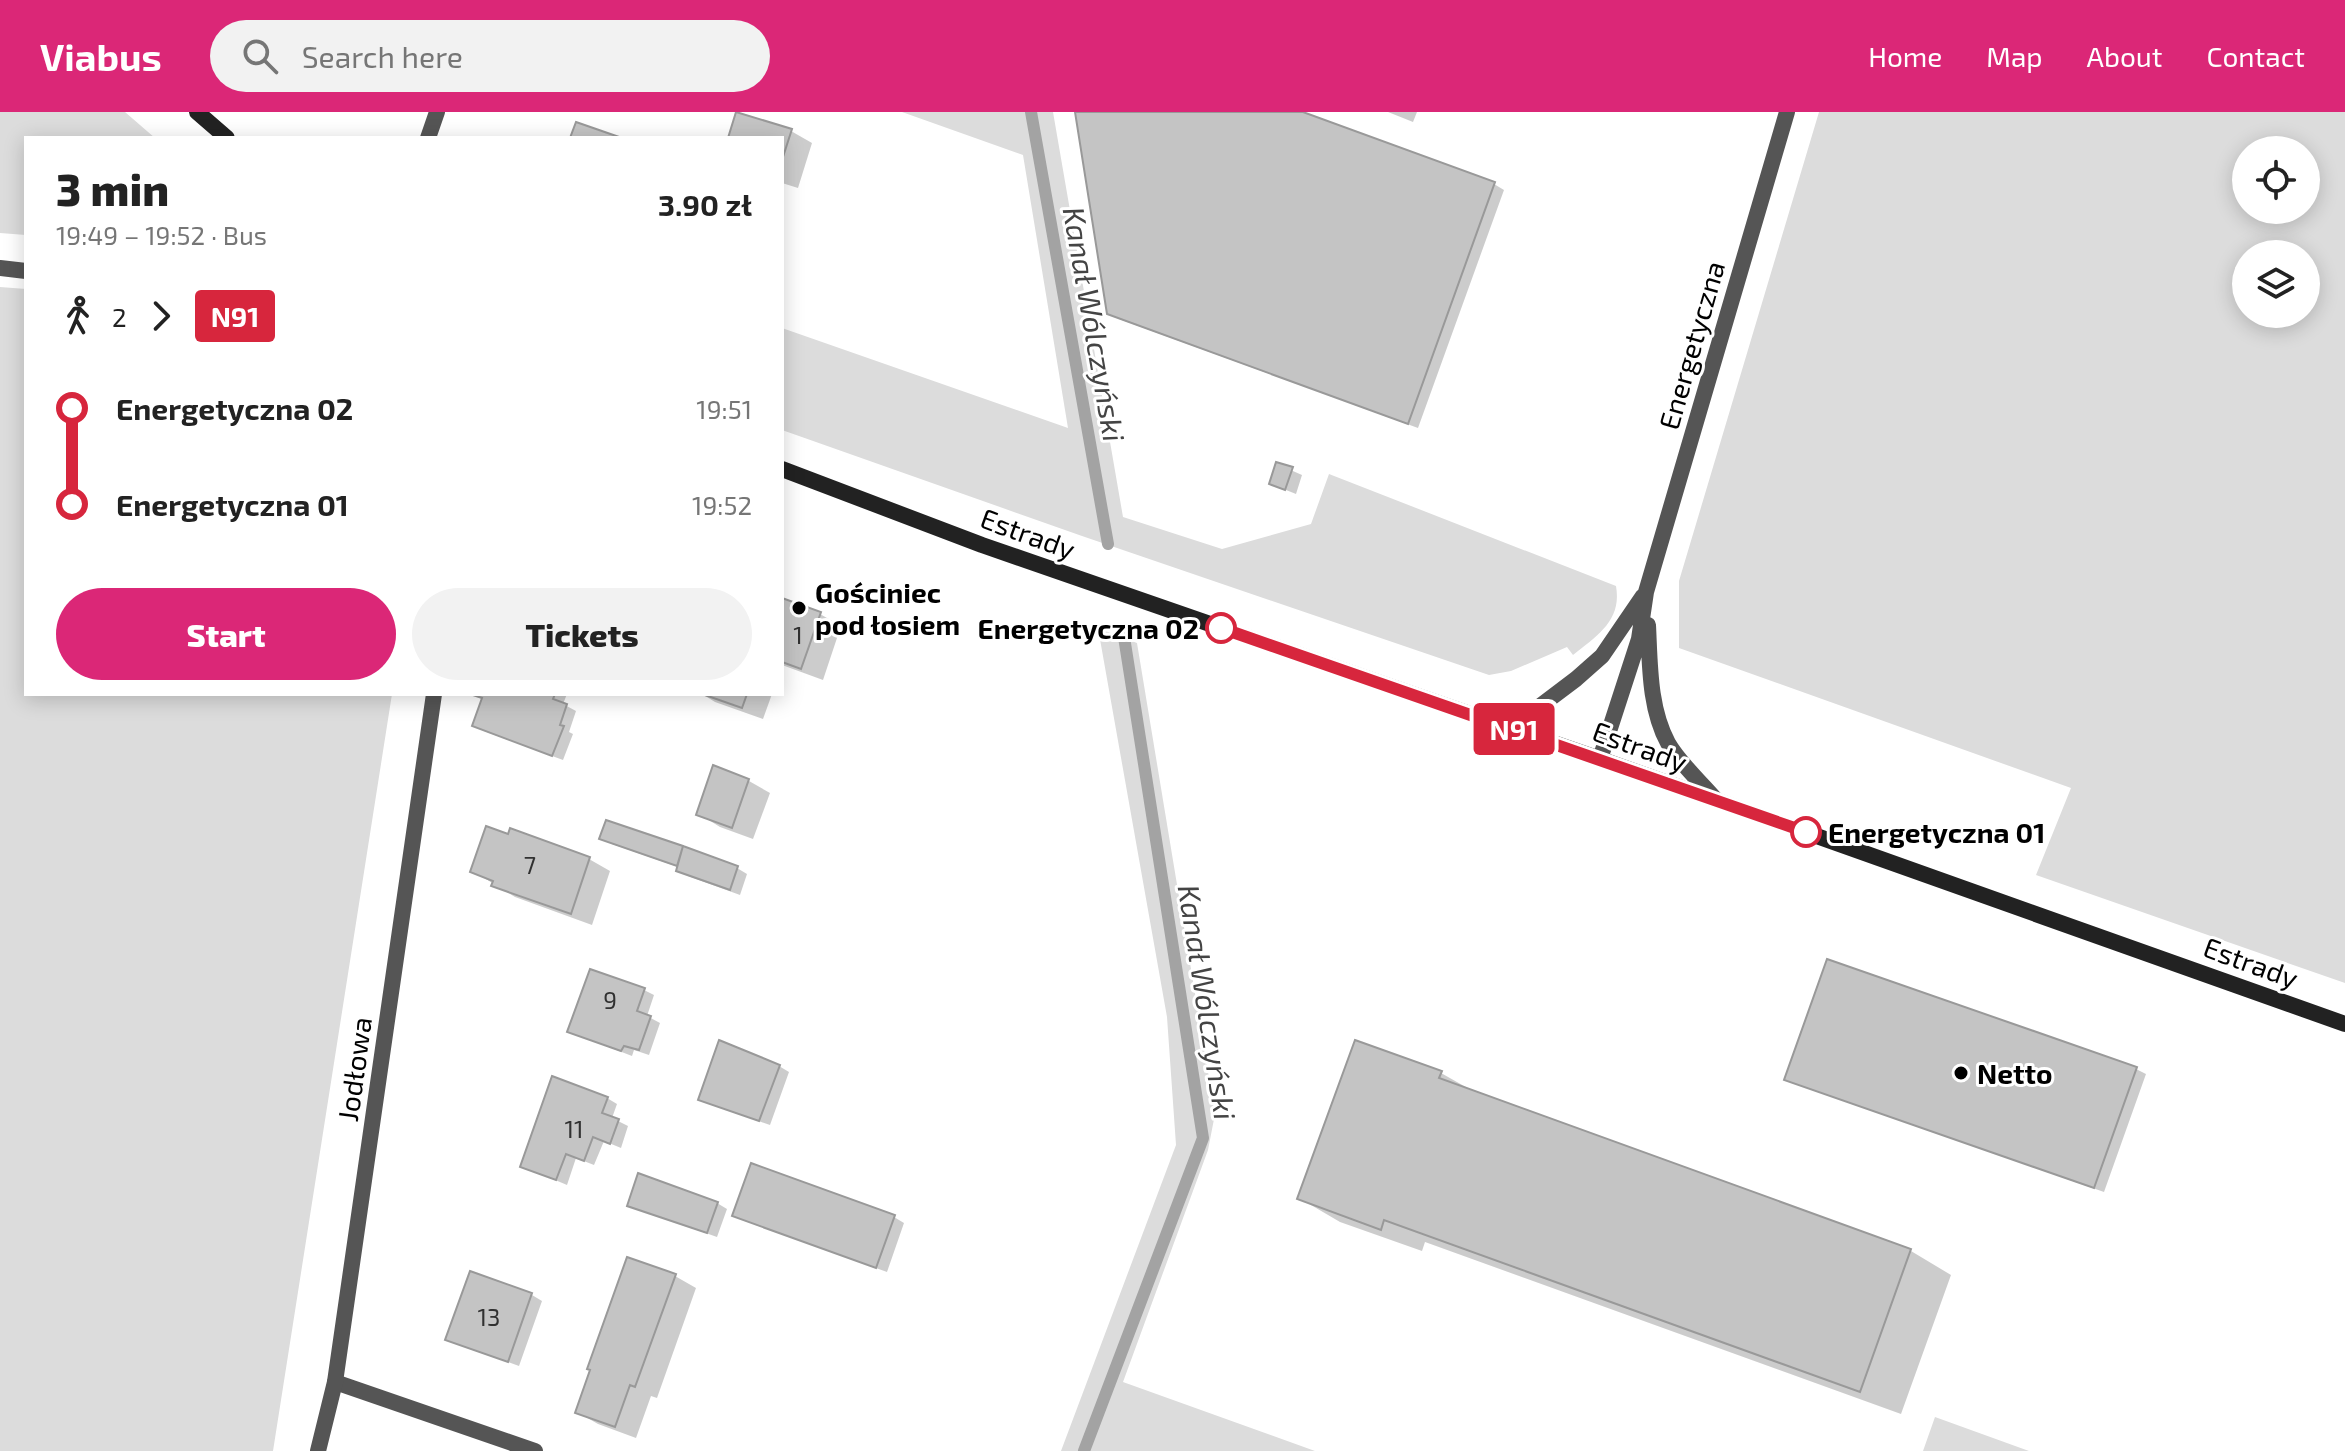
<!DOCTYPE html>
<html lang="en">
<head>
<meta charset="utf-8">
<style>
  :root { --surface:#fff; --page:#f2f2f2; --text:#222; --muted:#767676; --accent:#db2777 }
  body { margin:0; font-family:"Exo 2",sans-serif; background:var(--page); color:var(--text); height:100vh; display:flex; flex-direction:column; font-size:30px; white-space:nowrap }
  * { box-sizing:border-box; margin:0 }
  p { font-size:26px; color:var(--muted) }
  .icon { flex:none; width:44px; height:44px; fill:none; stroke:currentColor; stroke-width:2; stroke-linecap:round; stroke-linejoin:round }
  .map { position:relative; flex:1; overflow:hidden }
  .sheet { position:absolute; left:24px; top:24px; width:760px; height:560px; display:flex; flex-direction:column; background:var(--surface); border-radius:0px; box-shadow:0 4px 20px #0003 }
  .sheet>* { flex:none }
  .badge { padding:0 16px; border-radius:6px; font-size:28px; line-height:52px }
  .fabs { position:absolute; left:2232px; top:24px; display:grid; gap:16px }
  .fabs a { display:grid; place-items:center; width:88px; height:88px; border-radius:50%; background:var(--surface); box-shadow:0 4px 20px #0003; font-size:40px }
  .map>.badge { position:absolute; translate:-50% -50%; box-shadow:0 0 0 4px #fff }
  .legs { display:flex; align-items:center; gap:12px; height:88px; padding:0 32px; font-size:26px }
  .legs p { margin-inline-start:auto }
  .summary { display:flex; align-items:center; justify-content:space-between; height:136px; padding:0 32px }
  h1 { font-size:44px; font-weight:800; line-height:60px }
  .action { display:flex; gap:16px; margin-top:auto; padding:16px 32px }
  .action a { flex:1; height:92px; border-radius:48px; background:var(--accent); color:#fff; font-size:32px; font-weight:800; line-height:92px; text-align:center }
  .action a+a { background:var(--page); color:var(--text) }
  ul { padding:0 32px; list-style:none }
  li { display:flex; align-items:center; gap:28px; height:96px; font-size:30px }
  li i { display:grid; place-items:center; width:12px; height:100%; margin:0 10px; background:currentColor }
  li i::after { content:''; width:20px; height:20px; margin:-10px; border:6px solid; border-radius:50%; background:var(--surface) }
  li p { margin-inline-start:auto }
  li:first-child i { background:linear-gradient(#0000 50%,currentColor 0) }
  li:last-child i { background:linear-gradient(currentColor 50%,#0000 0) }
  header { display:flex; align-items:center; gap:48px; box-sizing:border-box; height:112px; padding:0 40px; background:var(--accent); color:#fff }
  header strong { font-size:38px }
  nav { display:flex; gap:44px; margin-inline-start:auto; font-size:28px }
  .search { width:560px; height:72px; background:var(--page); display:flex; align-items:center; gap:20px; box-sizing:border-box; padding:0 28px; border-radius:44px; color:var(--muted); font-size:30px }
  .map>svg:first-child { display:block }
</style>
</head>
<body>
<header>
<strong>Viabus</strong>
<div class="search"><svg class="icon" aria-label="search" viewBox="0 0 24 24"><circle cx="10" cy="10" r="6"/><path d="M15 15l6 6"/></svg>Search here</div>
<nav><a>Home</a><a>Map</a><a>About</a><a>Contact</a></nav>
</header>
<div class="map">
<svg width="2345" height="1339" viewBox="0 0 2345 1339">
  <rect width="100%" height="100%" fill="#fff"/>
  <path fill="#dcdcdc" fill-rule="evenodd" d="M 0,0 L 125,0 L 155,26 L 26,26 L 26,123 L 0,121 Z
    M 902,0 L 1053,0 L 1123,405 L 1222,437 L 1311,412 L 1329,362 L 1616,474 C 1622,508 1598,523 1573,543 L 1567,535 L 1511,559 L 1489,563 L 1082,424 L 782,318 L 782,216 L 1068,316 L 1023,43 Z
    M 1819,0 L 2345,0 L 2345,871 L 2036,763 L 2071,676 L 1679,536 L 1679,469 ZM 2246,38 L 2306,38 L 2306,98 L 2246,98 ZM 2246,142 L 2306,142 L 2306,202 L 2246,202 Z
    M 0,175 L 26,177 L 26,582 L 392,582 L 273,1339 L 0,1339 Z
    M 1098,516 L 1137,531 L 1215,1002 L 1208,1038 L 1123,1270 L 1315,1339 L 1061,1339 L 1176,1033 L 1167,905 Z
    M 1935,1305 L 2029,1339 L 1923,1339 Z"/>
  <path fill="#0003" d="M 1077,0 L 1297,0 L 1494,72 L 1504,78 L 1418,316 L 1119,207 L 1109,201 Z
    M 1388,0 L 1417,0 L 1413,10 Z
    M 791,19 L 812,31 L 798,76 L 782,71 L 782,26 L 730,26 Z
    M 1277,352 L 1302,363 L 1296,382 L 1271,372 Z
    M 782,485 L 820,502 L 841,514 L 823,568 L 782,553 Z
    M 474,582 L 567,582 L 563,592 L 576,599 L 569,620 L 573,622 L 563,648 L 484,619 L 474,613 L 483,587 Z
    M 702,582 L 772,582 L 763,607 L 715,590 Z
    M 714,656 L 749,669 L 770,681 L 753,727 L 720,715 L 699,702 Z
    M 607,711 L 737,756 L 747,762 L 740,783 L 688,764 L 678,758 L 678,755 L 612,732 L 602,726 Z
    M 589,747 L 610,759 L 592,813 L 515,785 L 473,759 Z
    M 644,878 L 654,883 L 647,904 L 660,911 L 649,943 L 634,938 L 632,944 L 580,924 Z
    M 779,954 L 789,960 L 770,1013 L 710,992 L 700,987 Z
    M 2136,957 L 2146,962 L 2104,1080 L 1797,972 Z
    M 1441,961 L 1480,983 L 1911,1139 L 1951,1163 L 1901,1302 L 1425,1130 L 1422,1139 L 1340,1110 L 1299,1086 Z
    M 607,986 L 617,992 L 612,1006 L 628,1014 L 621,1036 L 604,1029 L 594,1053 L 576,1046 L 567,1073 L 522,1054 Z
    M 717,1091 L 727,1097 L 717,1125 L 640,1098 L 630,1093 Z
    M 735,1103 L 894,1105 L 904,1111 L 887,1160 L 745,1109 Z
    M 471,1162 L 532,1183 L 542,1189 L 519,1254 L 458,1232 Z
    M 675,1164 L 696,1176 L 657,1286 L 651,1284 L 636,1326 L 598,1312 L 577,1300 Z"/>
  <g fill="none" stroke-linecap="round" stroke-linejoin="round">
    <path stroke="#a3a3a3" stroke-width="12" d="M 1031,0 L 1108,432
      M 1084,1339 L 1203,1026 L 1124,525"/>
  </g>
  <path fill="#c4c4c4" stroke="#999" stroke-width="2" d="M 736,0 L 792,17 L 782,48 L 782,26 L 728,26 Z
    M 1075,0 L 1303,0 L 1495,70 L 1408,312 L 1107,202 Z
    M 576,10 L 622,26 L 570,26 Z
    M 1276,350 L 1293,355 L 1285,378 L 1269,372 Z
    M 782,486 L 821,500 L 801,557 L 782,550 Z
    M 470,582 L 555,582 L 553,587 L 567,592 L 560,613 L 564,614 L 552,644 L 472,614 L 482,586 Z
    M 702,582 L 747,582 L 742,596 Z
    M 713,653 L 749,667 L 732,716 L 696,703 Z
    M 606,708 L 683,734 L 677,754 L 599,727 Z
    M 486,714 L 508,722 L 510,716 L 590,745 L 571,802 L 491,774 L 493,769 L 470,760 Z
    M 683,734 L 738,754 L 730,778 L 676,759 Z
    M 1827,847 L 2137,955 L 2094,1076 L 1784,968 Z
    M 590,857 L 645,876 L 637,899 L 651,904 L 639,938 L 624,934 L 621,939 L 567,920 Z
    M 719,928 L 780,953 L 759,1009 L 698,988 Z
    M 1355,928 L 1442,959 L 1439,966 L 1911,1137 L 1860,1280 L 1384,1108 L 1381,1118 L 1297,1087 Z
    M 552,964 L 608,985 L 602,1001 L 619,1007 L 610,1032 L 593,1025 L 584,1049 L 566,1042 L 556,1068 L 520,1055 Z
    M 751,1051 L 895,1103 L 876,1156 L 732,1104 Z
    M 638,1061 L 718,1090 L 707,1121 L 627,1094 Z
    M 627,1145 L 676,1162 L 635,1275 L 630,1273 L 615,1315 L 575,1301 L 590,1258 L 587,1257 Z
    M 470,1159 L 532,1181 L 508,1250 L 445,1228 Z"/>
  <g fill="none" stroke-linecap="round" stroke-linejoin="round">
    <path stroke="#555" stroke-width="16" d="M 1648,513 C 1650,552 1649,596 1668,631 C 1680,652 1701,670 1717,689
      M 1511,616 L 1576,567 L 1602,544 L 1643,484
      M 1600,647 L 1639,527 L 1646,480 L 1787,0
      M 335,1270 L 535,1339"/>
    <path stroke="#555" stroke-width="16" d="M 428,26 L 437,0
      M 0,156 L 26,159
      M 318,1339 L 335,1270 L 434,582"/>
    <path stroke="#222" stroke-width="16" d="M 197,0 L 227,26
      M 782,357 L 982,433 L 1600,647 L 2345,912"/>
  </g>
  <g fill="none" stroke-linecap="round" stroke-linejoin="round">
    <g stroke="#fff" stroke-width="18">
      <path id="line-1" d="M 1221,516 L 1806,720"/>
    </g>
    <use href="#line-1" stroke="#d7263d" stroke-width="12"/>
  </g>
  <g fill="#000" stroke="#fff" stroke-width="3">
    <circle cx="799" cy="496" r="8"/>
    <circle cx="1961" cy="961" r="8"/>
  </g>
  <g fill="#fff" stroke="#d7263d" stroke-width="4">
    <circle cx="1221" cy="516" r="14"/>
    <circle cx="1806" cy="720" r="14"/>
  </g>
  <g text-anchor="middle" dominant-baseline="central" stroke-width="6" stroke-linejoin="round" paint-order="stroke">
    <g font-size="24" fill="#313131">
      <text x="798" y="522">1</text>
      <text x="530" y="752">7</text>
      <text x="610" y="887">9</text>
      <text x="574" y="1016">11</text>
      <text x="489" y="1204">13</text>
    </g>
    <g font-size="28" fill="#000" stroke="#fff">
      <text transform="translate(1691 233) rotate(-74)">Energetyczna</text>
      <text transform="translate(1028 421) rotate(20)">Estrady</text>
      <text transform="translate(1640 634) rotate(20)">Estrady</text>
      <text transform="translate(2251 850) rotate(20)">Estrady</text>
      <text transform="translate(354 957) rotate(-82)">Jodłowa</text>
    </g>
    <g font-size="28" font-weight="bold" fill="#000" stroke="#fff" text-anchor="start">
      <text x="815" y="480">Gościniec<tspan x="815" dy="32">pod łosiem</tspan></text>
      <text x="1977" y="961">Netto</text>
    </g>
    <g font-size="28" font-weight="bold" fill="#000" stroke="#fff" text-anchor="end">
      <text x="1199" y="516">Energetyczna 02</text>
      <text x="1828" y="720" text-anchor="start">Energetyczna 01</text>
    </g>
    <g font-size="30" font-style="italic" fill="#444" stroke="#fff">
      <text transform="translate(1095 212) rotate(80)">Kanał Wólczyński</text>
      <text transform="translate(1208 890) rotate(81)">Kanał Wólczyński</text>
    </g>
  </g>
</svg>
<div class="fabs">
<a><svg class="icon" aria-label="locate" viewBox="0 0 24 24"><circle cx="12" cy="12" r="6"/><path d="M12 2v4M12 18v4M2 12h4M18 12h4"/></svg></a>
<a><svg class="icon" aria-label="layers" viewBox="0 0 24 24"><path d="M12 4l9 5-9 5-9-5zM3 14l9 5 9-5"/></svg></a>
</div>
<b class="badge" style="left:1514px;top:617px;background:#d7263d;color:#fff">N91</b>
<section class="sheet">
<div class="summary"><div><h1>3 min</h1><p>19:49 – 19:52 · Bus</p></div><b>3.90 zł</b></div>
<div class="legs"><svg class="icon" aria-label="walk" viewBox="0 0 24 24"><circle cx="13" cy="4" r="2"/><path d="M13 8l-2 6 4 7M11 14l-3 7M7 12l3-4h3l4 4"/></svg>2<svg class="icon" aria-label="forward" viewBox="0 0 24 24"><path d="M9 5l7 7-7 7"/></svg><b class="badge" style="background:#d7263d;color:#fff">N91</b></div>
<ul>
<li><i style="color:#d7263d"></i><b>Energetyczna 02</b><p>19:51</p></li>
<li><i style="color:#d7263d"></i><b>Energetyczna 01</b><p>19:52</p></li>
</ul>
<div class="action"><a>Start</a><a>Tickets</a></div>
</section>
</div>
</body>
</html>
